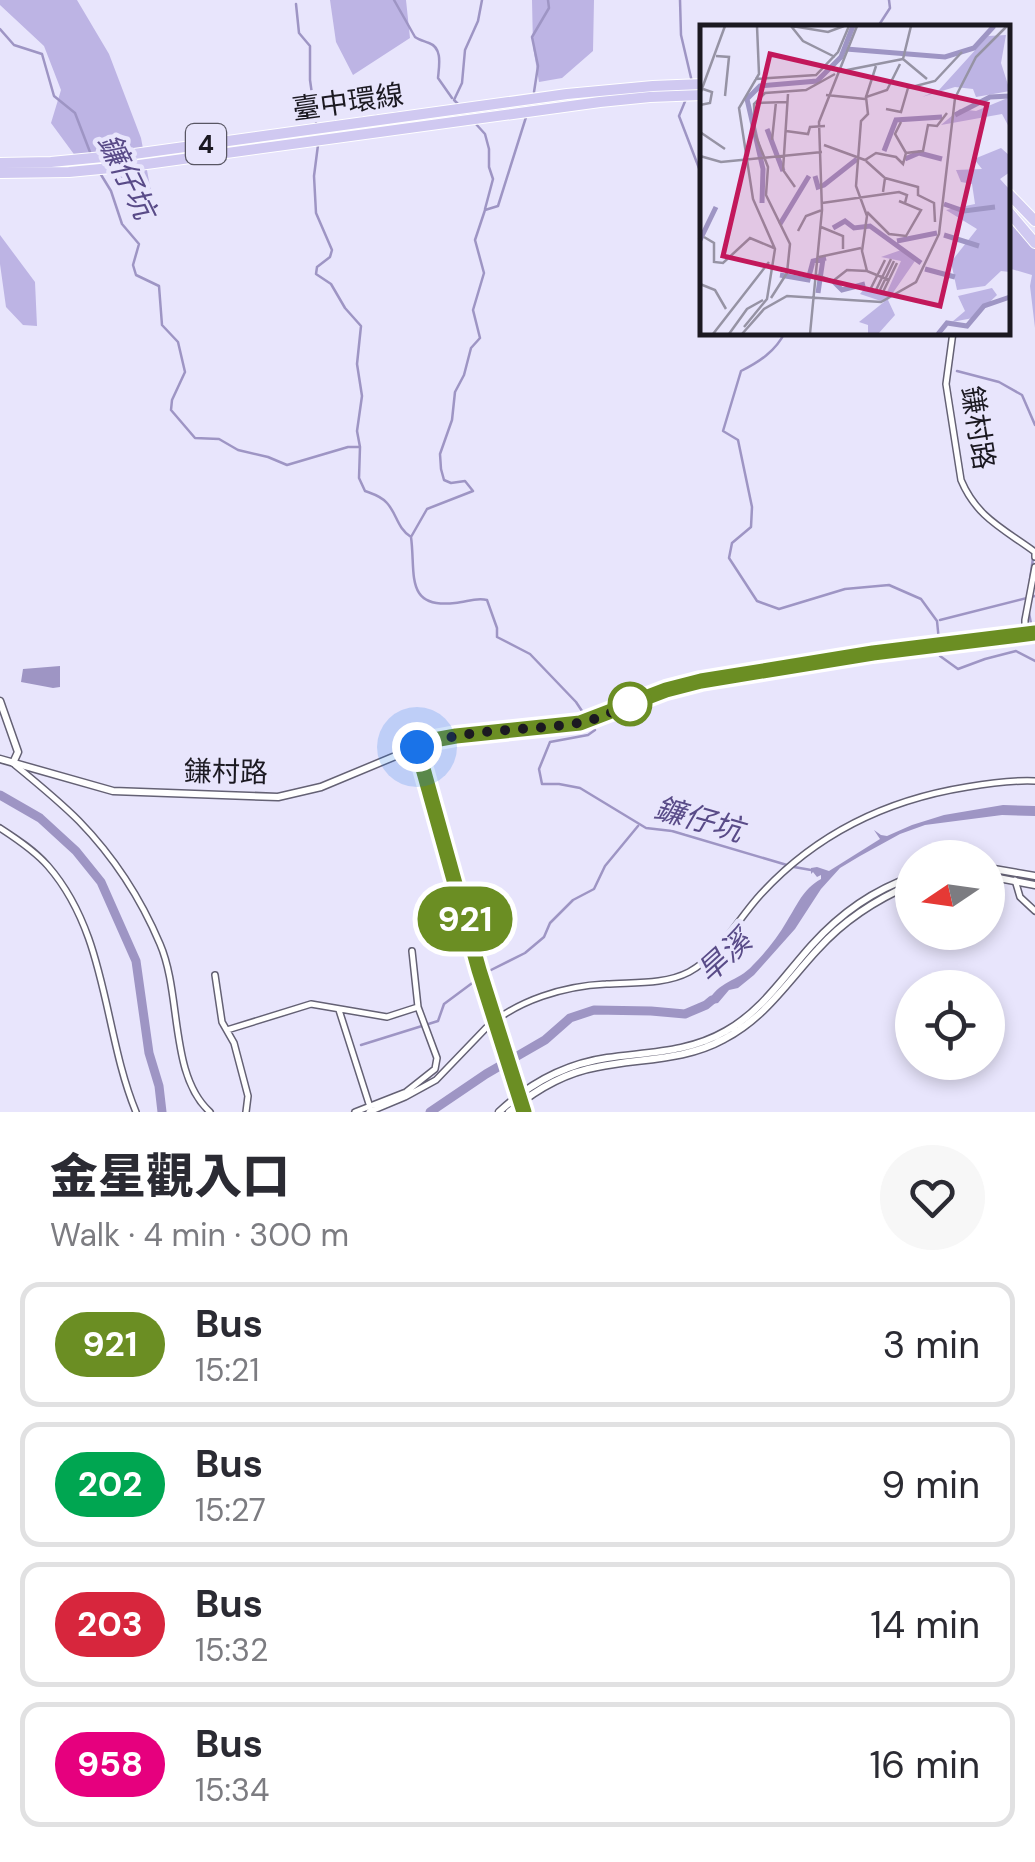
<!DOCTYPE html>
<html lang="en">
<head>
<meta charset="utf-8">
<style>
  :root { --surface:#fff; --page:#f7f7f7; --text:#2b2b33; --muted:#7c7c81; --line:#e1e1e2 }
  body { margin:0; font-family:"DM Sans","Noto Sans TC",sans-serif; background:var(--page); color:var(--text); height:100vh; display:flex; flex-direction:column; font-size:38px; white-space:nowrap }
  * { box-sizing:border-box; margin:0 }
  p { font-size:32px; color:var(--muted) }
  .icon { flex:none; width:55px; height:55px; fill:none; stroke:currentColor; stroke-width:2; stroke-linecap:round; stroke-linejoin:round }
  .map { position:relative; height:1112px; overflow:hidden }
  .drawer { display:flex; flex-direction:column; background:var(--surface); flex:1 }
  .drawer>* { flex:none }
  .badge { padding:0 20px; border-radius:32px; font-size:35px; line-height:65px }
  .needle { width:65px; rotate:257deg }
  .fabs { position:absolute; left:895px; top:840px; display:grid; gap:20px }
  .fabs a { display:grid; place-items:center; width:110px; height:110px; border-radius:50%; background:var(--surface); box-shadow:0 5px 15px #0003; font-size:50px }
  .you { position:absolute; width:50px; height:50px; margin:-25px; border:8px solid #fff; border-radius:50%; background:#1a73e8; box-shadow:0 0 0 15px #1a73e833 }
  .map>.badge { position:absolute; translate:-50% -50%; box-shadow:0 0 0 5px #fff }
  .round { display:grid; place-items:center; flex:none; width:105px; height:105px; border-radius:52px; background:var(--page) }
  .headline { display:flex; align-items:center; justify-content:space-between; height:170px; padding:0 50px }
  h1 { font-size:48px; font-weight:800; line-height:75px }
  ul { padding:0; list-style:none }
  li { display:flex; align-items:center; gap:30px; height:125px; margin:0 20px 15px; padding:0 30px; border:5px solid var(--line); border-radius:20px }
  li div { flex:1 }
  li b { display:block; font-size:38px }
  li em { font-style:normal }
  li .badge { min-width:110px; font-weight:700; text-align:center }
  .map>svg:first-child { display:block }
</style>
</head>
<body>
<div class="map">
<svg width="1035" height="1112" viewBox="0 0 1035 1112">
  <rect width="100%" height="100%" fill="#e8e5fc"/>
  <path fill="#bdb4e4" d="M 0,0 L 77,0 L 109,54 L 141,138 L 152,197 L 76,157 L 51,123 L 61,90 L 44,46 L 0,5 Z
    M 330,0 L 406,0 L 410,38 L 353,75 L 336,42 Z
    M 532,0 L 594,0 L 593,51 L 562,78 L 539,82 L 533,47 Z
    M 1008,222 L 1035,237 L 1035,328 L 1030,286 L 1032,275 L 1008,268 Z
    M 0,235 L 35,282 L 37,326 L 23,325 L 6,307 L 0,264 Z"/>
  <path fill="#9e95c4" d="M 60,666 L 60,687 L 53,688 L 21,682 L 23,669 Z
    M 1003,805 L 1035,806 L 1035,816 L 1002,815 L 925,825 L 900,834 L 860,856 L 840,868 L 821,889 L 795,929 L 754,975 L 738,988 L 729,990 L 718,1003 L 706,1005 C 719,979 737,983 753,965 C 766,952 778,937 787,921 C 798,904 802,890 821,879 L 821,875 L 817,877 L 813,872 L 811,874 L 811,868 L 817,867 L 829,871 L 880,839 L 874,830 L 881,835 L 887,836 L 912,825 L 944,815 Z"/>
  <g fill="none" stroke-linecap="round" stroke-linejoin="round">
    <path stroke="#9e95c4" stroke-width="2.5" d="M 394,0 L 415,37 C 419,40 424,41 429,43 C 443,48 439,66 438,78 L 452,98
      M 680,0 L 681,35 L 692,82
      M 296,4 L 299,33 L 310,46 L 310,80 L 316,122
      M 877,28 L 890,8 L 889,0
      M 0,29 L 14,45 L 42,54 L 54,96 L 75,113 L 90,152
      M 534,92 L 538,66 L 532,37 L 549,8 L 548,0
      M 686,99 L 679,116 L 702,176
      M 460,106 L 454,100 L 462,83 L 465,50 L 478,21 L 482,0
      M 475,123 L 485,134 L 489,149 L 489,167 L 493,179 L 485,209
      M 318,145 L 314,176 L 316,213 L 332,250 L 330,257 L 317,267 L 316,274 L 331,284 L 345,308 L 361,326 L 357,364 L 362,396 L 357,431 L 360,447
      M 100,173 L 111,191 L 122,224 L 139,244 L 133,265 L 136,275 L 159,286 L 162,325 L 178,342 L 185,372 L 172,400 L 171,410 L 195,438 L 219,439 L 238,450 L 268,457 L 287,465 L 348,447 L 360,447 L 359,478 L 365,491 C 373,494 381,496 387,503 C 397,514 397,528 411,537 C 416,573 404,609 455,603 C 467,602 476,597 487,600 L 497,628 L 497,637 L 530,654 L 576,702 L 586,717
      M 785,332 C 776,351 759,362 741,371 L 723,431 L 738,440 L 752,507 L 751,527 L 732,543 L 729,558 L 757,601 L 779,609 L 845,589 L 889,585 L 921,599 L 937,621 L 939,641
      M 957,371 L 999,382 L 1022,395 L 1035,425
      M 411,537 L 427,509 L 473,491 L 465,481 L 451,483 L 444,480 L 441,469 L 440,454 L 452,420 L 455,392 L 464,375 L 471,348 L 480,338 L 473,310 L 484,273 L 475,240 L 485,210 L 498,206 L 527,114
      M 1030,580 L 1033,558
      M 1029,613 L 1032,629
      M 940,620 L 1035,596
      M 939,649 L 940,656 L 958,669 L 985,659 L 1016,651 L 1035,661
      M 590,724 L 595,730 L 588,735 L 550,742 L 539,769 L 542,784 L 559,784 L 580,788 L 646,828 L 672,831 L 787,865
      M 794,867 L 811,870
      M 361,1045 L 438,1021 L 444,1004 L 487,972 L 525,953 L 544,937 L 550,923 L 573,900 L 594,889 L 605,866 L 638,826"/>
    <path stroke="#9e95c4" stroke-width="9" d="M 0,795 L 40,818 L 76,851 L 101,882 L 136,961 L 149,1053 L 159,1086 L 162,1112
      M 430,1112 L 486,1074 L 545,1040 L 570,1018 L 594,1010 L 651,1011 L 685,1014 L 706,1005 L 712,1000"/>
    <g stroke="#646174" stroke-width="8">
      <path id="minor" d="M 953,332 L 946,384 L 961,480 C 977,518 1004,529 1035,552 L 1035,557
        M 1025,634 L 1025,620 L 1035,567
        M 15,765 C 37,783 59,801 79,821 C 113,856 141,899 160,944 C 182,995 169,1075 210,1112
        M 0,828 C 17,839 35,851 48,866 C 108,935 103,1032 136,1112
        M 1015,880 L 1020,897 L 1035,911
        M 215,975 L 222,1022 L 234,1043 L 248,1096 L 246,1112
        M 339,1010 L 370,1107
        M 227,1030 L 311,1004 L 387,1017 L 418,1007
        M 355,1112 L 406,1092 L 435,1069 L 437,1058 L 418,1007 L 412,951
        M 369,1112 L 405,1097 L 436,1080 L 486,1028 C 518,1000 564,986 606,984 C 633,982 664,985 689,972 C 720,955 737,920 761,894 C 817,833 886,800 967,787 C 990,783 1012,780 1035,781"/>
    </g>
    <g stroke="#646174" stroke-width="9">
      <path id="tertiary" d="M 0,701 L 18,752 L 13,763
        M 417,747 L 479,970 L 524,1112
        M 0,759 L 113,791 L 278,797 L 321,787 L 434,740 L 504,730 L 580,723 L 666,691 L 701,681 L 873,653 L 1035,633
        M 988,868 L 1035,876
        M 988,876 L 1035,885
        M 499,1112 C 529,1084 566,1064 607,1058 C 648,1052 688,1053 726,1031 C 762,1011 784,976 812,945 C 839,915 874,890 912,877
        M 509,1112 C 535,1090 563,1073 597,1067 C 641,1058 684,1061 724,1039 C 765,1018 788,981 818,949 C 844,920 877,899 912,884"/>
    </g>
    <g stroke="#fff" stroke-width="12">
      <path id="motorway" d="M 0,163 L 51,162 L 134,154 L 567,94 L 653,86 L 702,84
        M 0,173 L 69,172 L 132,166 L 600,102 L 650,97 L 702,95
        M 1008,193 L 1035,221
        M 1008,211 L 1035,243"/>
    </g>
    <use href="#minor" stroke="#fff" stroke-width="5"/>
    <use href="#tertiary" stroke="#fff" stroke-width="6"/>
    <use href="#motorway" stroke="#d0c9f1" stroke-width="10"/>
  </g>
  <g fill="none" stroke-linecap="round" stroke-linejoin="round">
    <g stroke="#fff" stroke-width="22">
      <path id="line" d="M 524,1112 L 479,970 L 417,747 L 434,740 L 456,736 L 580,723 L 666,690 L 701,681 L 873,653 L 1035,633"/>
    </g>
    <use href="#line" stroke="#6b8e23" stroke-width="15"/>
    <path stroke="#1b1921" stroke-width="10" stroke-dasharray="0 18" d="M 417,747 C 468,727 524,732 578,723 C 598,720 617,709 636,702 L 630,704"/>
  </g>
  <circle fill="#fff" stroke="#6b8e23" stroke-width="5" cx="630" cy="704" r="20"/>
  <g text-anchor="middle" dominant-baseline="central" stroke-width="9" stroke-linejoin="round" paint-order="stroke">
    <rect fill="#e8e5fc" stroke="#585663" stroke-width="2.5" x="186" y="124" width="40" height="40" rx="8"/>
    <g font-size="25" font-weight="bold" fill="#1b1921">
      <text x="206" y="144">4</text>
    </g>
    <g font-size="28" fill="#1b1921" stroke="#e8e5fc">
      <text transform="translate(348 102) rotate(-8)">臺中環線</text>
      <text transform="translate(978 428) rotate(81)">鎌村路</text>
      <text transform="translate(226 772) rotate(1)">鎌村路</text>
    </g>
    <g font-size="30" font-style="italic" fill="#594b88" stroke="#e8e5fc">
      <text transform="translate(127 176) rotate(64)">鐮仔坑</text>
      <text transform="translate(699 819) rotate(16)">鐮仔坑</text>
      <text transform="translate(724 956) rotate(-42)">旱溪</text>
    </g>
  </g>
  <g transform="translate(700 25)">
    <rect width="310" height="310" fill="#e8e5fc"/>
    <path d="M 306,10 L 301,38 L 310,66 L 276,72 L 273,64 L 255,62 L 222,72 L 239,65 L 288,11 ZM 310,72 L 310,104 L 302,89 L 241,100 L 260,84 L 276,86 ZM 301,123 L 310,131 L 310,147 L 300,154 L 310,165 L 310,247 L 301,246 L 285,261 L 257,265 L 251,237 L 277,204 L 246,185 L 275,179 L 272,159 L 261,157 L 256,145 L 282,144 L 274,134 ZM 204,224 L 217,233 L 188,275 L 195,290 L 178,309 L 168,309 L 168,300 L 159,297 L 184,277 L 160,269 L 165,263 L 187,267 L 201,236 L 181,232 ZM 292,263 L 297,270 L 273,293 L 252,297 L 265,286 L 258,271 Z" fill="#bdb4e4"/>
    <path fill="none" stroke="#9e95c4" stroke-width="5" d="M 146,24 L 245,32 L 274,23 L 294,1M 255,90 L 290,72 L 310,71M 67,104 L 83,146M 184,126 L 196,95 L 242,92M 205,134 L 219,128 L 242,134M 115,151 L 118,162 L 124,160 L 157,134M 62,178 L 63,144 L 47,74 L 60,61 L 117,56 L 141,32 L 153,1M 244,179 L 264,186 L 295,182M 80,199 L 109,151M 133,203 L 145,196 L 154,203 L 170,201 L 221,238M 244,210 L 279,221M 0,215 L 16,182M 197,216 L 237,208M 225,244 L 255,252M 80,250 L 108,255 L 113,236 L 126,233M 133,256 L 142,265 L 165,259M 118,268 L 123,234M 238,309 L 247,298 L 267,301 L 284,281 L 310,272"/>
    <path fill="none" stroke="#9693a4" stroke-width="2.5" d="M 91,1 L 103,16 L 135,32M 92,1 L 128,7 L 144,1M 16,31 L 29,32 L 25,71M 203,34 L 211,1M 203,34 L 227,54M 137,47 L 203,34M 55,54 L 116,50 L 138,27 L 149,1M 208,63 L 235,56 L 262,27M 0,69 L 25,1M 88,69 L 83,145 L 95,162M 126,70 L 165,74M 166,72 L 176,41M 55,78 L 87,77M 0,80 L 10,78 L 12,67 L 3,64M 186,84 L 201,87 L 208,63M 201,97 L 195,109 L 206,128M 86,106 L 108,109 L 110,102 L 125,101M 0,107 L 25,124M 72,115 L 76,77M 124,120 L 165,135 L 176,128 L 196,132 L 203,139 L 206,128 L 223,126 L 228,100 L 237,101 L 247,88M 0,131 L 21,137 L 122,127M 166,136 L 185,153 L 183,167M 185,153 L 218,162 L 218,170 L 234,178 L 235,197M 122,178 L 199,167 L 207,170 L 205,178M 167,187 L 189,209 L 206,211 L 221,185 L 199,176M 121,202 L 143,211 L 143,224M 98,206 L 106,191 L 122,185M 4,212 L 14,218 L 14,237 L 23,238 L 50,213 L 74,223M 119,232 L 161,223M 167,246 L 162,226 L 167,191 L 156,161 L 161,96 L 168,89 L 166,72 L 187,65 L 200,39M 117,250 L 133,256 L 147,245 L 167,246 L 189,255M 0,259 L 15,265 L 26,284M 170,265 L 185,235M 176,265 L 191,234M 180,265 L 194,236M 183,267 L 197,238M 71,273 L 87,248 L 90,219 L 66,170 L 68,142 L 55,109 L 54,79 L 65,68 L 106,65 L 135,49M 44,302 L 67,274 L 75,224 L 53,174 L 39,83 L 59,49 L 57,1M 13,309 L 69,237M 29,309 L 47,284 L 63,275M 42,309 L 64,284 L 87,271 L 181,277 L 216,257 L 239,209 L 255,73 L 276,32 L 307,1M 110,309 L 122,185 L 119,97 L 157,1"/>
    <path fill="#c2185b" fill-opacity="0.15" stroke="#c2185b" stroke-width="5" d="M 70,29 L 287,79 L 240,281 L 23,231 Z"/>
    <rect width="310" height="310" fill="none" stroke="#1b1921" stroke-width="5"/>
  </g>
</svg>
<div class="fabs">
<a><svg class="needle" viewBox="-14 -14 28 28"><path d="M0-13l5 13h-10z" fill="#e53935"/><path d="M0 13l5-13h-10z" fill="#7c7c81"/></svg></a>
<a><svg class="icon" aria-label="locate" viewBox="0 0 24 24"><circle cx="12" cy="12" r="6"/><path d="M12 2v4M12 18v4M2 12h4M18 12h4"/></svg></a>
</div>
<div class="you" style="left:417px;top:747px"></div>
<b class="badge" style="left:465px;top:919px;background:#6b8e23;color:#fff">921</b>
</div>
<section class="drawer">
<div class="headline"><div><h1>金星觀入口</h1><p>Walk · 4 min · 300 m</p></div><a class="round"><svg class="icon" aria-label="heart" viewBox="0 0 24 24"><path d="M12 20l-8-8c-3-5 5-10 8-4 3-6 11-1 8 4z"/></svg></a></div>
<ul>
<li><span class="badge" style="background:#6b8e23;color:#fff">921</span><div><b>Bus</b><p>15:21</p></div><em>3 min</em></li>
<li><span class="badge" style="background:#00a651;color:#fff">202</span><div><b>Bus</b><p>15:27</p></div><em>9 min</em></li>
<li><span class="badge" style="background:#d7263d;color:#fff">203</span><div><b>Bus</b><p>15:32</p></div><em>14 min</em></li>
<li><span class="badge" style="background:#e6007e;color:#fff">958</span><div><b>Bus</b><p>15:34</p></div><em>16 min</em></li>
</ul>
</section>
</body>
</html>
